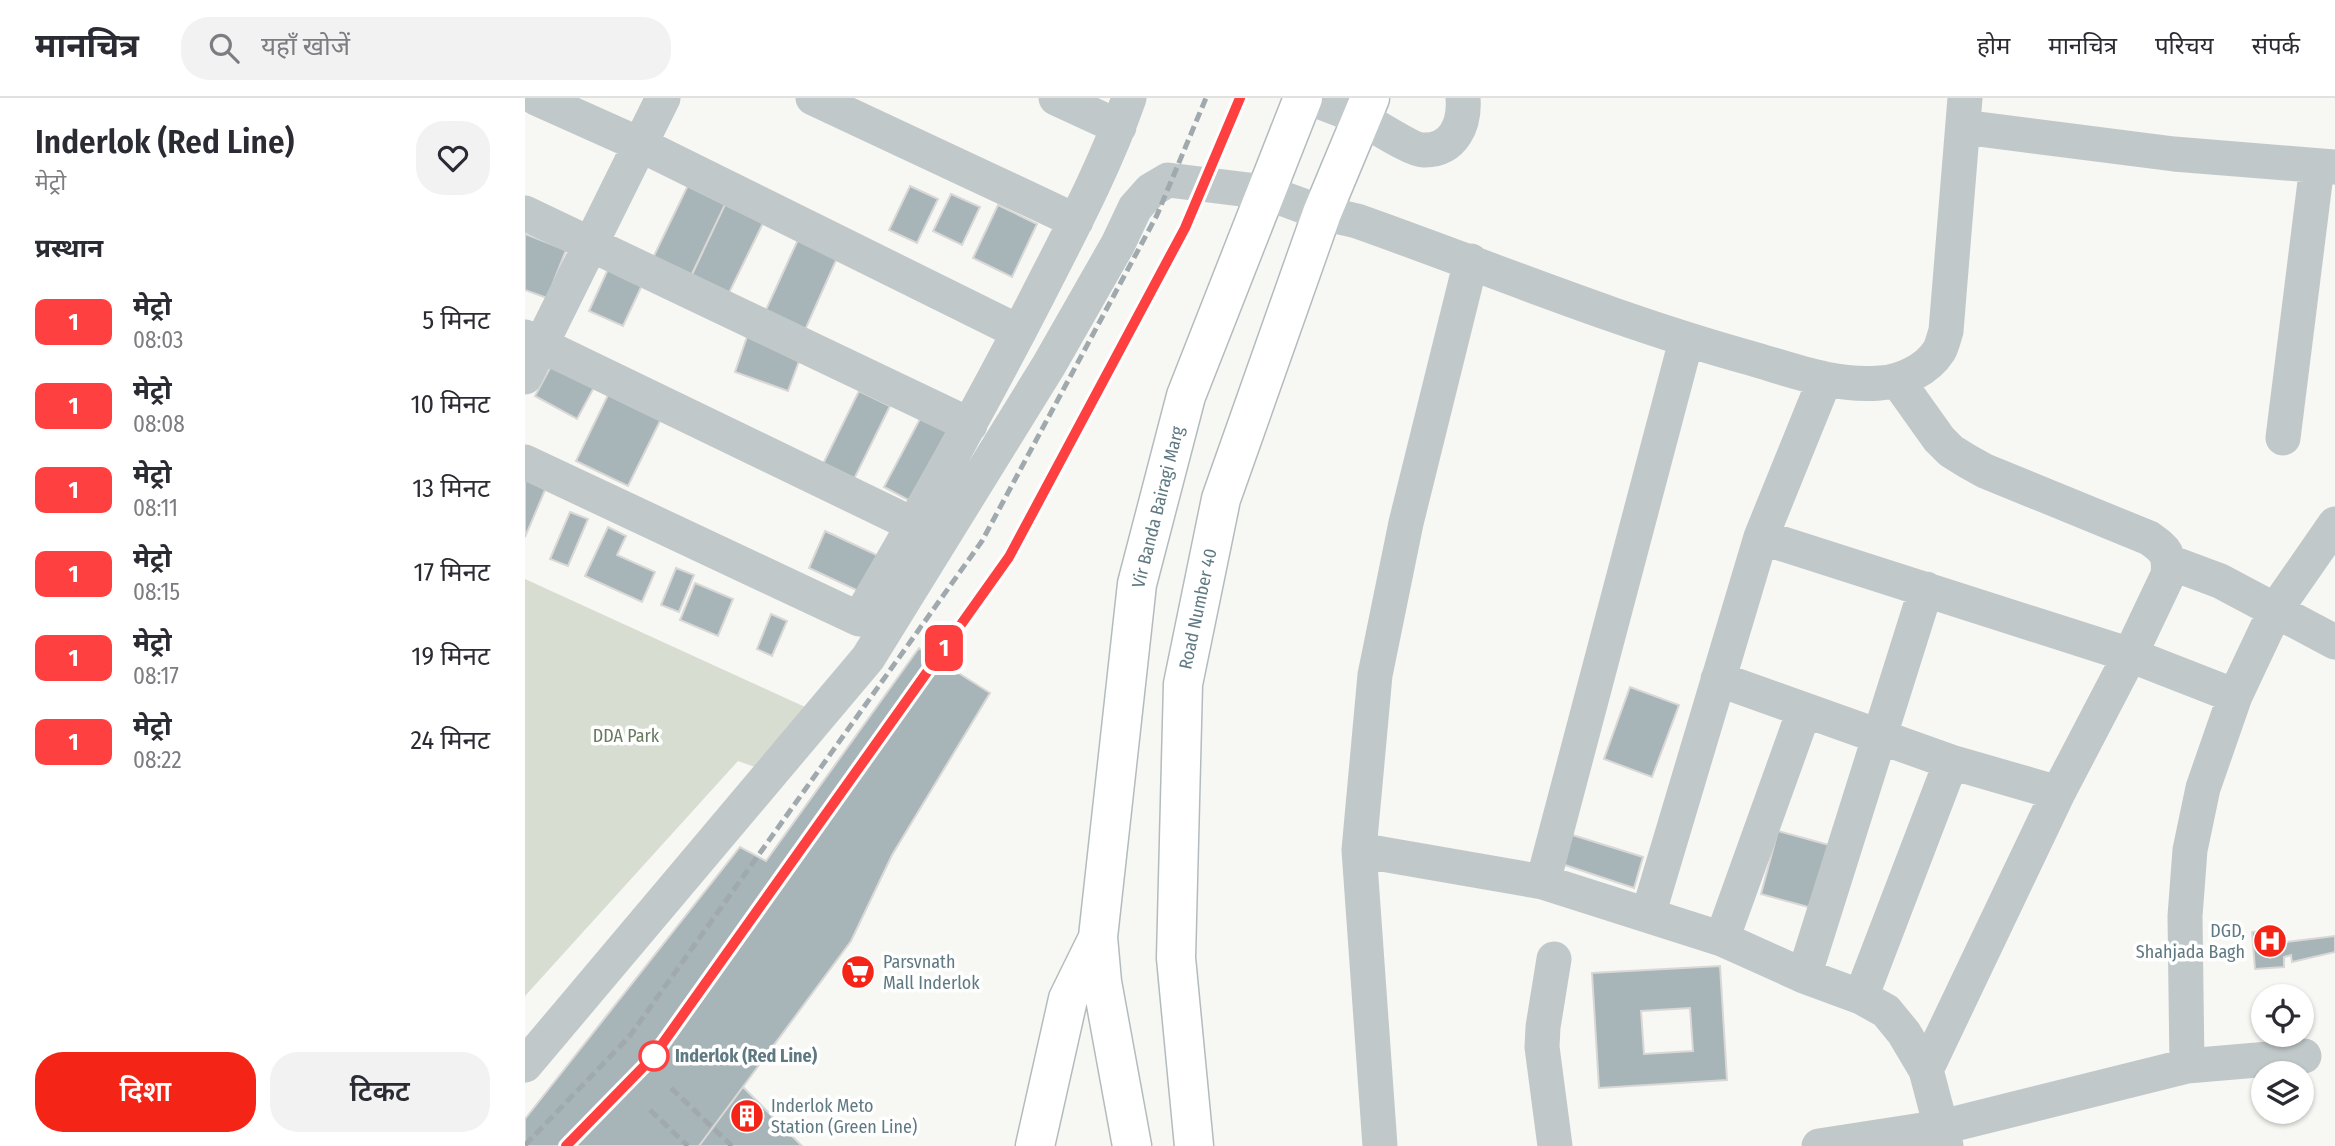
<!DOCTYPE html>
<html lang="hi">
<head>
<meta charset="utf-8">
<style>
  :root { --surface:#fff; --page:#f2f2f3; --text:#2b2b33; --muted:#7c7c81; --line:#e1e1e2; --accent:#f42417 }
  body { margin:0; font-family:"Fira Sans Condensed","Noto Sans Devanagari",sans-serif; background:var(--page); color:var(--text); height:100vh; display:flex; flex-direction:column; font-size:26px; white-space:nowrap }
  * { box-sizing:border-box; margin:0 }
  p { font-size:23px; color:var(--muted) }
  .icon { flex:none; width:38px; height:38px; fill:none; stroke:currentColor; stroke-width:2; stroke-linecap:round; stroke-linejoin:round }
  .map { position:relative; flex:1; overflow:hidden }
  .details { display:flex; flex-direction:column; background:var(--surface); width:525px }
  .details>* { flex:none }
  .badge { padding:0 14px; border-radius:10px; font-size:24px; line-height:46px }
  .buttons { position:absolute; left:1726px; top:886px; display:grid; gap:14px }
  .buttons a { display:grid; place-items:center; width:63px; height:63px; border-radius:50%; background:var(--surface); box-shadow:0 2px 5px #0004; font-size:35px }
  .map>.badge { position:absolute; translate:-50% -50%; box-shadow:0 0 0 4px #fff }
  h2 { padding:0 35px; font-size:26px; line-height:63px }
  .round { display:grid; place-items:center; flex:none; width:74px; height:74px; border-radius:28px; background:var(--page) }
  .overview { display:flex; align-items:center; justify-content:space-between; height:119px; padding:0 35px }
  h1 { font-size:33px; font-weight:600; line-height:52px }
  .cta { display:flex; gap:14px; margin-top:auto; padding:14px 35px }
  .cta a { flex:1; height:80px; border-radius:28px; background:var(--accent); color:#fff; font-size:28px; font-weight:600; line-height:80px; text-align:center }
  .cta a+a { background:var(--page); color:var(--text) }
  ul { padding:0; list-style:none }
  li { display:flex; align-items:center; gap:21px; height:84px; padding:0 35px }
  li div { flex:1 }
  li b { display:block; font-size:26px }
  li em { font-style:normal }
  li .badge { min-width:77px; font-weight:700; text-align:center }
  header { display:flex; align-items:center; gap:42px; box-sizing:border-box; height:98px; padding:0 35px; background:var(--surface); border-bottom:2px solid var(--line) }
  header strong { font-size:33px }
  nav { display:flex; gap:38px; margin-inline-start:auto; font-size:24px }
  .search { width:490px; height:63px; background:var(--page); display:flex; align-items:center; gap:18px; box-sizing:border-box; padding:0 24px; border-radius:28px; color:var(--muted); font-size:26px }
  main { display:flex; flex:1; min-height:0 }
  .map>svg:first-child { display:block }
</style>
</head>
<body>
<header>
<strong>मानचित्र</strong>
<div class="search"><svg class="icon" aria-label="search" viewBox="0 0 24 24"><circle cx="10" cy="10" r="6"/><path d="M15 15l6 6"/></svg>यहाँ खोजें</div>
<nav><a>होम</a><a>मानचित्र</a><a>परिचय</a><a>संपर्क</a></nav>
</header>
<main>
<section class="details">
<div class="overview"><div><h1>Inderlok (Red Line)</h1><p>मेट्रो</p></div><a class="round"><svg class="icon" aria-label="heart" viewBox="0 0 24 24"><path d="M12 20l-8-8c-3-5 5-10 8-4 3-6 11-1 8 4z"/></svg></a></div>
<h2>प्रस्थान</h2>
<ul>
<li><span class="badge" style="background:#ff4040;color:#fff">1</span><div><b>मेट्रो</b><p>08:03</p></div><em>5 मिनट</em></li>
<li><span class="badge" style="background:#ff4040;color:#fff">1</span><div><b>मेट्रो</b><p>08:08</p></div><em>10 मिनट</em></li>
<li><span class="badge" style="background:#ff4040;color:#fff">1</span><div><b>मेट्रो</b><p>08:11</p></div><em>13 मिनट</em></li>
<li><span class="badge" style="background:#ff4040;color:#fff">1</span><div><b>मेट्रो</b><p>08:15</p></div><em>17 मिनट</em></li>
<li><span class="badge" style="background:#ff4040;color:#fff">1</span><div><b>मेट्रो</b><p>08:17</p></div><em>19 मिनट</em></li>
<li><span class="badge" style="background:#ff4040;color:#fff">1</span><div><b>मेट्रो</b><p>08:22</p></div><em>24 मिनट</em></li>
</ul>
<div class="cta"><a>दिशा</a><a>टिकट</a></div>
</section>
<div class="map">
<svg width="1810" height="1048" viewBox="0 0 1810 1048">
  <rect width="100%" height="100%" fill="#f7f7f3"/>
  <path fill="#d8ddd2" d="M 0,481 L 291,614 L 247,675 L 213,663 L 0,898 Z"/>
  <path fill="#a7b4b8" stroke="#d9d8d6" stroke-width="2" fill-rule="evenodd" d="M 167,79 L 204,98 L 165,180 L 127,162 Z
    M 385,88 L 413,101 L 392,145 L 364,132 Z
    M 426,96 L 455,109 L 437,147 L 408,133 Z
    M 204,98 L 242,117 L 201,201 L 164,183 Z
    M 473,107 L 512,126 L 487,179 L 448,160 Z
    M 277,133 L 316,151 L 280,232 L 240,214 Z
    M 0,136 L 41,152 L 22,200 L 0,192 Z
    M 84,169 L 118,185 L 98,228 L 64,213 Z
    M 223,236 L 277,255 L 263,293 L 210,274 Z
    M 31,259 L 73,282 L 52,321 L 10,298 Z
    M 85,293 L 137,319 L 103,388 L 51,363 Z
    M 334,293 L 365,308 L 328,383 L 297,368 Z
    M 396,319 L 423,333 L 387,404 L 359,389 Z
    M 0,376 L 23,385 L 0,439 Z
    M 45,414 L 63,421 L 43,468 L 25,461 Z
    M 83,429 L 101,438 L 92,457 L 130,474 L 117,504 L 60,478 Z
    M 300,433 L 356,459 L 340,496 L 284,470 Z
    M 151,470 L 169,477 L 154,514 L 136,507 Z
    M 170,485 L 208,501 L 193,538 L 155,522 Z
    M 246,516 L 262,523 L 247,558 L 232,551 Z
    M 394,550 L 465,595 L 367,757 L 326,843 L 174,1048 L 0,1048 L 0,1021 L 215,749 L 241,763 Z
    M 1105,589 L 1154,607 L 1127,679 L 1079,661 Z
    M 1253,733 L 1304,747 L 1287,810 L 1236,796 Z
    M 1041,735 L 1118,759 L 1109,790 L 1034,765 Z
    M 1751,831 L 1753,845 L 1810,838 L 1810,854 L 1767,864 L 1766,857 L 1759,859 L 1759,869 L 1730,871 L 1727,834 Z
    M 1195,868 L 1202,982 L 1074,990 L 1067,875 ZM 1165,910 L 1168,953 L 1119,956 L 1116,913 Z
    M 218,989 L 277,1048 L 174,1048 Z"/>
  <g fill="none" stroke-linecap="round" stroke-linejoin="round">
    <g stroke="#b4bbbe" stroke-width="41">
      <path id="major" d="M 510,1048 L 543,901 L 573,840
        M 607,1048 L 577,884 L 573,839 L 612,486 L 661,298 L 778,0
        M 669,1048 L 651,860 L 658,586 L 696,401 L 797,115 L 845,0"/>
    </g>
    <path stroke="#c1c8ca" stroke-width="35" d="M 11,0 L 116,47 L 494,234
      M 288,0 L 551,123
      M 531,0 L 594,29
      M 786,0 C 803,7 820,13 836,20 C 849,27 887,52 898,52 C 929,53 940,26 938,0
      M 1438,29 L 1649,56 L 1810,69
      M 0,115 L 445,327
      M 0,239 L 389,427
      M 0,279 L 138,0
      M 1372,282 L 1414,341 L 1426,353 L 1442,363 L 1460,373 L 1624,440 C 1641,452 1645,456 1643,477 L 1605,557 L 1533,695 L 1401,972
      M 1758,340 L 1792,68
      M 0,364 L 334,521 C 396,415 456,308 512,199 C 545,134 580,69 604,0
      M 1236,439 L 1605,557 L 1710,598
      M 1644,464 L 1695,483 L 1810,544
      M 1193,581 L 1426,664 L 1533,695
      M 834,752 L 1018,784 L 1197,841 L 1279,878 L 1336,899 L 1361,913 L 1379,935 L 1401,972 L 1421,1048
      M 1018,784 L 1161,243
      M 1123,817 L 1236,439 L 1300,281
      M 1197,841 L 1279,613
      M 1029,861 L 1018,929 L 1017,949 L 1030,1048
      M 1279,878 L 1401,491
      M 1336,899 L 1426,664
      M 0,967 L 343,560 L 524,267 L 593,146 L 610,110 L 626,92 L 643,82 L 740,94 L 797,115 L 832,123 C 962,169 1091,223 1225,260 C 1267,272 1310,289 1355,285 C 1376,284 1402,272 1414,253 C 1417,248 1419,239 1421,233 L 1440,0
      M 1662,968 L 1660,818 L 1665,752 L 1678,690 L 1710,598 L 1751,511 L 1810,426
      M 855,1048 L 834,752 L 850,577 L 881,425 L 946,163
      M 1294,1048 L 1417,1029 L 1662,968 L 1779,958"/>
    <use href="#major" stroke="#fff" stroke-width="38"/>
    <path stroke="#a0aaae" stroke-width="5" stroke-dasharray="10 5" stroke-linecap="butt" d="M 146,990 L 207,1048
      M 125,1012 L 163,1048
      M 0,1047 L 104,939 L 457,443 L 632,117 L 681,0
      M 41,1048 L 128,959 L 483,459 L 660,130 L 715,0"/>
  </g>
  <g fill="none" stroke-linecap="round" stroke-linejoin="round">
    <g stroke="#fff" stroke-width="16">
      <path id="line" d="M 41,1048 L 128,959 L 484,459 L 660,130 L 715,0"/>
    </g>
    <use href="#line" stroke="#ff4040" stroke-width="10"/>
  </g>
  <defs>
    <g id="hospital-disc" transform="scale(1.75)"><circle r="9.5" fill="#f42417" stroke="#fff"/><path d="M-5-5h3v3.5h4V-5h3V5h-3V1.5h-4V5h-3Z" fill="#fff"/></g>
    <g id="supermarket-disc" transform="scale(1.75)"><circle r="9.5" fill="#f42417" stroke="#fff"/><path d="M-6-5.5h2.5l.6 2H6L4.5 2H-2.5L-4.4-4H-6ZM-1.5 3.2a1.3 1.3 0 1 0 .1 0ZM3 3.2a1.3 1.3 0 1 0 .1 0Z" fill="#fff"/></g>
    <g id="building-disc" transform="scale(1.75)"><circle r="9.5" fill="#f42417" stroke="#fff"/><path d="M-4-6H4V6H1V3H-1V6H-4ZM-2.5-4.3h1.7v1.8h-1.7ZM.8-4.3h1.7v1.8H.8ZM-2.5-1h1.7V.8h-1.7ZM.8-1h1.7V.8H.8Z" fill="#fff"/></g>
  </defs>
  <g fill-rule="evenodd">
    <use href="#hospital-disc" x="1745" y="843"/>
    <use href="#supermarket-disc" x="333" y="874"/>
    <use href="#building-disc" x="222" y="1018"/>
  </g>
  <circle fill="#fff" stroke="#ff4040" stroke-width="3.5" cx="129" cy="958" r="14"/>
  <g text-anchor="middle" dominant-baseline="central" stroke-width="7" stroke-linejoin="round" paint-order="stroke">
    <g font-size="18" fill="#5f7982" stroke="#fff">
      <text transform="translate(633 409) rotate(-76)">Vir Banda Bairagi Marg</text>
      <text transform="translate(673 511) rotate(-78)">Road Number 40</text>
    </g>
    <g font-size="18" fill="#68795f" stroke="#fff">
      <text x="101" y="638">DDA Park</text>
    </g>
    <g font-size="18" fill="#5f7982" stroke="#fff" text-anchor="start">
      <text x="1720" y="833" text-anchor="end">DGD,<tspan x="1720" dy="21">Shahjada Bagh</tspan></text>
      <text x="358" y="864">Parsvnath<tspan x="358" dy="21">Mall Inderlok</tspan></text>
      <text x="246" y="1008">Inderlok Meto<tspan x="246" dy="21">Station (Green Line)</tspan></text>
    </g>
    <g font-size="18" font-weight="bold" fill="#5f7982" stroke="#fff" text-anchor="start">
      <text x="150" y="958">Inderlok (Red Line)</text>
    </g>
  </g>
</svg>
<div class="buttons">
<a><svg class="icon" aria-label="locate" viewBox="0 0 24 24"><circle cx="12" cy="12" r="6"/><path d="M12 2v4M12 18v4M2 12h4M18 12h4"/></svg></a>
<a><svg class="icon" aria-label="layers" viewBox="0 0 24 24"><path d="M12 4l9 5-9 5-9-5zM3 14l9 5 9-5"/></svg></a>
</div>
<b class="badge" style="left:419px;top:550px;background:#ff4040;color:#fff">1</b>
</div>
</main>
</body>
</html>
